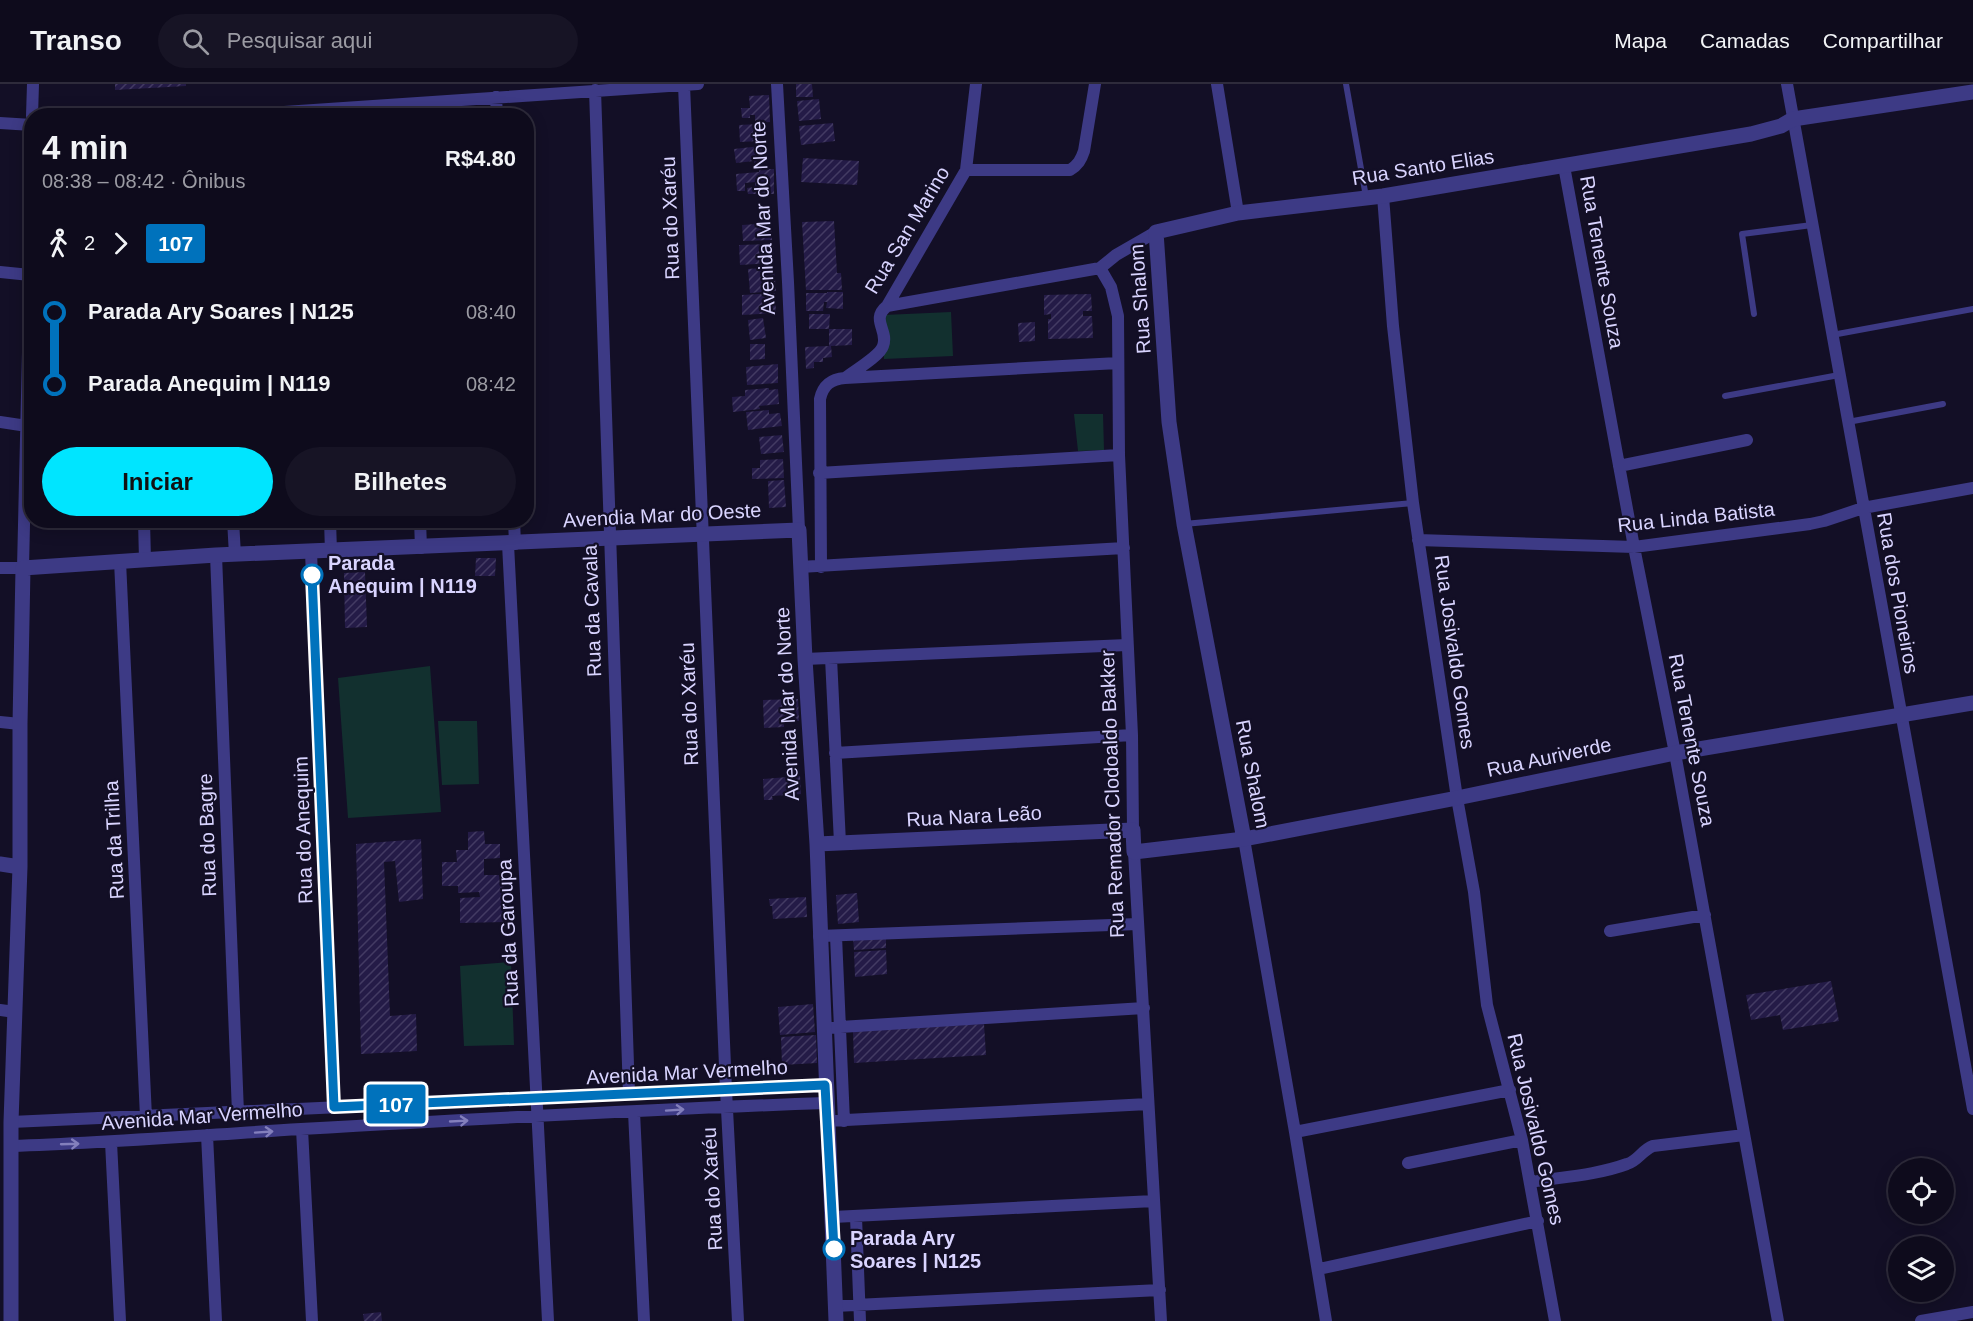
<!DOCTYPE html>
<html lang="pt">
<head>
<meta charset="utf-8">
<style>
  :root { --surface:#0e0b1c; --page:#171425; --text:#f1f3f6; --muted:#9b9ba3; --line:#2e2b3b; --accent:#00e5ff }
  body { margin:0; font-family:Helvetica,sans-serif; background:var(--page); color:var(--text); height:100vh; display:flex; flex-direction:column; font-size:22px; white-space:nowrap }
  * { box-sizing:border-box; margin:0 }
  p { font-size:20px; color:var(--muted) }
  .icon { flex:none; width:33px; height:33px; fill:none; stroke:currentColor; stroke-width:2; stroke-linecap:round; stroke-linejoin:round }
  .map { position:relative; flex:1; overflow:hidden }
  .panel { position:absolute; left:24px; top:24px; width:510px; height:420px; display:flex; flex-direction:column; background:var(--surface); border-radius:24px; box-shadow:0 3px 15px #0003,0 0 0 2px var(--line) }
  .panel>* { flex:none }
  .badge { padding:0 12px; border-radius:4px; font-size:21px; line-height:39px }
  .buttons { position:absolute; left:1888px; top:1074px; display:grid; gap:12px }
  .buttons a { display:grid; place-items:center; width:66px; height:66px; border-radius:50%; background:var(--surface); box-shadow:0 3px 15px #0003,0 0 0 2px var(--line); font-size:30px }
  .map>.badge { position:absolute; translate:-50% -50%; box-shadow:0 0 0 3px #fff }
  .legs { display:flex; align-items:center; gap:9px; height:66px; padding:0 18px; font-size:20px }
  .legs p { margin-inline-start:auto }
  .head { display:flex; align-items:center; justify-content:space-between; height:102px; padding:0 18px }
  h1 { font-size:33px; font-weight:700; line-height:45px }
  .button { display:flex; gap:12px; margin-top:auto; padding:12px 18px }
  .button a { flex:1; height:69px; border-radius:36px; background:var(--accent); color:#111; font-size:24px; font-weight:700; line-height:69px; text-align:center }
  .button a+a { background:var(--page); color:var(--text) }
  ul { padding:0 18px; list-style:none }
  li { display:flex; align-items:center; gap:21px; height:72px; font-size:22px }
  li i { display:grid; place-items:center; width:9px; height:100%; margin:0 8px; background:currentColor }
  li i::after { content:''; width:15px; height:15px; margin:-8px; border:4px solid; border-radius:50%; background:var(--surface) }
  li p { margin-inline-start:auto }
  li:first-child i { background:linear-gradient(#0000 50%,currentColor 0) }
  li:last-child i { background:linear-gradient(currentColor 50%,#0000 0) }
  header { display:flex; align-items:center; gap:36px; box-sizing:border-box; height:84px; padding:0 30px; background:var(--surface); border-bottom:2px solid var(--line) }
  header strong { font-size:28px }
  nav { display:flex; gap:33px; margin-inline-start:auto; font-size:21px }
  .search { width:420px; height:54px; background:var(--page); display:flex; align-items:center; gap:15px; box-sizing:border-box; padding:0 21px; border-radius:33px; color:var(--muted); font-size:22px }
  .map>svg:first-child { display:block }
</style>
</head>
<body>
<header>
<strong>Transo</strong>
<div class="search"><svg class="icon" aria-label="search" viewBox="0 0 24 24"><circle cx="10" cy="10" r="6"/><path d="M15 15l6 6"/></svg>Pesquisar aqui</div>
<nav><a>Mapa</a><a>Camadas</a><a>Compartilhar</a></nav>
</header>
<div class="map">
<svg width="1973" height="1237" viewBox="0 0 1973 1237">
  <defs>
    <pattern id="building-hatch" width="6" height="6" patternUnits="userSpaceOnUse" patternTransform="scale(1.5)"><rect width="6" height="6" fill="#241b47"/><path d="M-1 1l2-2M0 6l6-6M5 7l2-2" fill="none" stroke="#433b63"/></pattern>
  </defs>
  <rect width="100%" height="100%" fill="#130f26"/>
  <path fill="#12302f" d="M 951,228 L 953,272 L 884,275 L 884,231 Z
    M 1074,330 L 1103,330 L 1104,366 L 1078,367 Z
    M 430,582 L 441,728 L 348,734 L 338,594 Z
    M 438,637 L 477,637 L 479,700 L 442,701 Z
    M 511,878 L 514,961 L 464,962 L 460,882 Z"/>
  <path fill="url(#building-hatch)" d="M 115,0 L 186,0 L 186,2 L 115,6 Z
    M 796,0 L 812,0 L 813,13 L 796,13 Z
    M 769,11 L 770,38 L 755,39 L 755,31 L 750,31 L 750,34 L 742,34 L 741,24 L 750,24 L 749,12 Z
    M 819,15 L 821,35 L 799,37 L 797,17 Z
    M 833,39 L 835,57 L 801,61 L 799,42 Z
    M 759,40 L 759,57 L 740,58 L 739,41 Z
    M 761,62 L 763,80 L 754,81 L 754,77 L 736,79 L 734,65 Z
    M 803,74 L 859,77 L 857,101 L 801,98 Z
    M 759,85 L 774,85 L 774,110 L 748,110 L 747,104 L 755,103 L 755,98 L 745,99 L 745,107 L 737,107 L 736,90 L 759,88 Z
    M 834,137 L 837,189 L 841,189 L 842,206 L 806,206 L 802,138 Z
    M 771,139 L 772,156 L 743,157 L 742,141 Z
    M 773,160 L 774,179 L 740,181 L 739,161 Z
    M 774,183 L 776,207 L 750,209 L 748,185 Z
    M 827,208 L 843,208 L 843,225 L 826,224 L 827,218 L 824,218 L 823,227 L 806,227 L 806,209 L 827,209 Z
    M 775,209 L 776,229 L 742,231 L 742,211 Z
    M 1091,210 L 1092,227 L 1083,227 L 1083,232 L 1092,232 L 1093,254 L 1048,255 L 1048,235 L 1051,235 L 1051,230 L 1044,231 L 1044,211 Z
    M 809,230 L 830,230 L 829,245 L 852,245 L 852,261 L 831,262 L 832,273 L 823,274 L 823,278 L 814,278 L 814,284 L 806,285 L 805,263 L 829,262 L 829,245 L 809,245 Z
    M 763,234 L 766,254 L 750,256 L 748,236 Z
    M 1035,238 L 1035,257 L 1019,258 L 1018,239 Z
    M 750,260 L 765,260 L 765,275 L 750,276 Z
    M 778,280 L 778,299 L 747,301 L 746,283 Z
    M 769,304 L 769,306 L 778,305 L 779,320 L 759,322 L 760,325 L 733,328 L 732,313 L 745,312 L 745,306 Z
    M 769,326 L 769,330 L 780,329 L 782,342 L 748,346 L 746,328 Z
    M 782,351 L 784,368 L 761,370 L 759,353 Z
    M 783,375 L 784,394 L 752,395 L 752,384 L 760,384 L 760,376 Z
    M 784,396 L 786,423 L 769,424 L 768,397 Z
    M 476,474 L 496,474 L 495,492 L 475,492 Z
    M 365,488 L 367,543 L 345,544 L 344,489 Z
    M 798,615 L 799,637 L 784,637 L 784,643 L 764,644 L 763,616 Z
    M 800,692 L 801,710 L 772,712 L 773,716 L 764,716 L 763,695 Z
    M 484,747 L 485,760 L 500,760 L 500,774 L 484,775 L 484,791 L 504,791 L 505,838 L 460,839 L 460,814 L 480,813 L 479,808 L 458,809 L 458,802 L 442,802 L 442,778 L 457,778 L 456,766 L 468,766 L 468,748 Z
    M 421,755 L 423,815 L 399,818 L 395,777 L 384,778 L 390,932 L 416,930 L 417,967 L 361,970 L 356,760 Z
    M 857,809 L 859,838 L 838,840 L 836,811 Z
    M 806,813 L 807,833 L 773,835 L 772,822 L 770,822 L 769,815 Z
    M 886,851 L 886,864 L 854,866 L 853,854 Z
    M 886,866 L 887,890 L 855,893 L 854,868 Z
    M 1831,897 L 1839,937 L 1783,946 L 1780,931 L 1751,936 L 1746,911 Z
    M 813,920 L 815,948 L 780,951 L 778,923 Z
    M 984,940 L 986,971 L 854,979 L 853,947 Z
    M 816,951 L 817,979 L 782,981 L 781,953 Z
    M 381,1228 L 382,1237 L 364,1237 L 363,1230 Z"/>
  <g fill="none" stroke-linecap="round" stroke-linejoin="round">
    <path stroke="#3d3a85" stroke-width="6" d="M 1346,0 L 1366,113
      M 1754,230 L 1742,150 L 1812,141
      M 1832,251 L 1973,225
      M 1725,312 L 1839,291
      M 1848,338 L 1943,320
      M 1184,440 L 1413,419"/>
    <path stroke="#3d3a85" stroke-width="12" d="M 777,0 L 788,198 L 799,446
      M 1217,0 L 1238,129
      M 1787,0 L 1973,1025
      M 684,1 L 726,1006 L 738,1237
      M 595,6 L 629,1010
      M 496,13 L 497,32
      M 32,32 L 33,0
      M 226,32 L 698,0
      M 0,39 L 32,41
      M 1564,82 L 1634,463 L 1675,669 L 1778,1237
      M 966,86 L 1070,86 C 1078,81 1081,76 1084,67 L 1095,0
      M 1383,112 L 1393,242 L 1413,419 L 1457,714 L 1474,808 L 1487,921 L 1522,1056 L 1555,1237
      M 1100,184 L 1111,203 L 1118,232 L 1119,371 L 1132,651 L 1133,746
      M 0,188 L 30,191
      M 887,222 L 1100,184 L 1116,171 L 1156,148
      M 845,294 C 854,287 880,272 883,262 C 889,246 870,236 887,222 L 966,86 L 976,0
      M 0,338 L 27,342
      M 1619,382 L 1747,356
      M 819,389 L 1119,371
      M 144,436 L 145,476
      M 233,436 L 235,471
      M 330,436 L 331,468
      M 420,436 L 421,464
      M 514,436 L 515,460
      M 1418,456 L 1634,463 L 1810,440 L 1824,437 L 1863,424 L 1973,404
      M 508,460 L 548,1237
      M 311,468 L 334,1023
      M 216,471 L 238,1029
      M 120,477 L 146,1033
      M 800,483 L 1124,464
      M 821,483 L 820,315 C 823,301 831,295 845,294 L 1118,279
      M 0,484 L 23,484 L 32,96
      M 831,574 L 840,759
      M 805,575 L 1127,561
      M 0,638 L 20,640
      M 835,669 L 1132,651
      M 1244,755 L 1295,1048 L 1326,1237
      M 1134,768 L 1161,1237
      M 1610,847 L 1705,831
      M 819,852 L 1138,840
      M 836,852 L 844,1037
      M 0,926 L 15,928
      M 824,944 L 1144,924
      M 634,1028 L 644,1237
      M 827,1037 L 1148,1020
      M 11,1038 L 826,1001
      M 302,1045 L 312,1237
      M 1295,1048 L 1510,1006
      M 207,1051 L 216,1237
      M 111,1058 L 120,1237
      M 11,1062 C 108,1059 204,1051 301,1045 C 476,1035 651,1025 826,1019
      M 1408,1079 L 1522,1056
      M 1531,1098 C 1562,1093 1597,1091 1627,1080 C 1638,1077 1642,1066 1653,1062 L 1744,1051
      M 833,1133 L 1154,1117
      M 856,1133 L 860,1237
      M 1319,1185 L 1538,1137
      M 835,1222 L 1160,1206
      M 1921,1237 L 1973,1228"/>
    <path stroke="#3d3a85" stroke-width="15" d="M 1244,755 L 1184,440 L 1169,338 L 1156,148 L 1238,129 L 1383,112 L 1751,50 L 1781,42 L 1793,35 L 1973,8
      M 817,760 L 1133,746 L 1134,768 L 1244,755 L 1457,714 L 1675,669 L 1973,619
      M 0,780 L 20,783
      M 11,1237 L 11,1038 L 20,783 L 20,640 L 23,484 L 216,471 L 799,446 L 805,575 L 817,760 L 836,1237"/>
  </g>
  <defs><path id="oneway-shaft" d="M-6 0H5M1.5-3L5.5 0L1.5 3" fill="none" stroke-width="1.6" stroke-linecap="round" stroke-linejoin="round" transform="scale(1.5)"/></defs>
  <g stroke="#837fbc">
    <use href="#oneway-shaft" transform="translate(675 1026) rotate(-4)"/>
    <use href="#oneway-shaft" transform="translate(459 1037) rotate(-3)"/>
    <use href="#oneway-shaft" transform="translate(264 1048) rotate(-4)"/>
    <use href="#oneway-shaft" transform="translate(70 1060) rotate(-2)"/>
  </g>
  <g fill="none" stroke-linecap="round" stroke-linejoin="round">
    <g stroke="#fff" stroke-width="14">
      <path id="line-1" d="M 312,491 L 334,1023 L 825,1001 L 834,1165"/>
    </g>
    <use href="#line-1" stroke="#0072bc" stroke-width="9"/>
  </g>
  <g fill="#fff" stroke="#0072bc" stroke-width="3">
    <circle cx="312" cy="491" r="10"/>
    <circle cx="834" cy="1165" r="10"/>
  </g>
  <g text-anchor="middle" dominant-baseline="central" stroke-width="4.5" stroke-linejoin="round" paint-order="stroke">
    <g font-size="20" fill="#d9d4ff" stroke="#130f26">
      <text transform="translate(1423 83) rotate(-9)">Rua Santo Elias</text>
      <text transform="translate(670 134) rotate(-92)">Rua do Xaréu</text>
      <text transform="translate(763 134) rotate(-93)">Avenida Mar do Norte</text>
      <text transform="translate(907 146) rotate(-59)">Rua San Marino</text>
      <text transform="translate(1602 178) rotate(80)">Rua Tenente Souza</text>
      <text transform="translate(1140 215) rotate(-94)">Rua Shalom</text>
      <text transform="translate(662 431) rotate(-3)">Avendia Mar do Oeste</text>
      <text transform="translate(1696 433) rotate(-6)">Rua Linda Batista</text>
      <text transform="translate(1898 509) rotate(80)">Rua dos Pioneiros</text>
      <text transform="translate(592 527) rotate(-92)">Rua da Cavala</text>
      <text transform="translate(1455 568) rotate(82)">Rua Josivaldo Gomes</text>
      <text transform="translate(689 620) rotate(-92)">Rua do Xaréu</text>
      <text transform="translate(787 620) rotate(-93)">Avenida Mar do Norte</text>
      <text transform="translate(1692 656) rotate(79)">Rua Tenente Souza</text>
      <text transform="translate(1549 673) rotate(-12)">Rua Auriverde</text>
      <text transform="translate(1253 690) rotate(79)">Rua Shalom</text>
      <text transform="translate(1112 710) rotate(-92)">Rua Remador Clodoaldo Bakker</text>
      <text transform="translate(974 732) rotate(-3)">Rua Nara Leão</text>
      <text transform="translate(303 746) rotate(-92)">Rua do Anequim</text>
      <text transform="translate(207 751) rotate(-92)">Rua do Bagre</text>
      <text transform="translate(114 756) rotate(-93)">Rua da Trilha</text>
      <text transform="translate(508 849) rotate(-93)">Rua da Garoupa</text>
      <text transform="translate(687 988) rotate(-3)">Avenida Mar Vermelho</text>
      <text transform="translate(202 1032) rotate(-4)">Avenida Mar Vermelho</text>
      <text transform="translate(1536 1045) rotate(77)">Rua Josivaldo Gomes</text>
      <text transform="translate(712 1105) rotate(-93)">Rua do Xaréu</text>
    </g>
    <g font-size="20" font-weight="bold" fill="#d9d4ff" stroke="#130f26" text-anchor="start">
      <text x="328" y="479">Parada<tspan x="328" dy="23">Anequim | N119</tspan></text>
      <text x="850" y="1154">Parada Ary<tspan x="850" dy="23">Soares | N125</tspan></text>
    </g>
  </g>
</svg>
<div class="buttons">
<a><svg class="icon" aria-label="locate" viewBox="0 0 24 24"><circle cx="12" cy="12" r="6"/><path d="M12 2v4M12 18v4M2 12h4M18 12h4"/></svg></a>
<a><svg class="icon" aria-label="layers" viewBox="0 0 24 24"><path d="M12 4l9 5-9 5-9-5zM3 14l9 5 9-5"/></svg></a>
</div>
<b class="badge" style="left:396px;top:1020px;background:#0072bc;color:#fff">107</b>
<section class="panel">
<div class="head"><div><h1>4 min</h1><p>08:38 – 08:42 · Ônibus</p></div><b>R$4.80</b></div>
<div class="legs"><svg class="icon" aria-label="walk" viewBox="0 0 24 24"><circle cx="13" cy="4" r="2"/><path d="M13 8l-2 6 4 7M11 14l-3 7M7 12l3-4h3l4 4"/></svg>2<svg class="icon" aria-label="forward" viewBox="0 0 24 24"><path d="M9 5l7 7-7 7"/></svg><b class="badge" style="background:#0072bc;color:#fff">107</b></div>
<ul>
<li><i style="color:#0072bc"></i><b>Parada Ary Soares | N125</b><p>08:40</p></li>
<li><i style="color:#0072bc"></i><b>Parada Anequim | N119</b><p>08:42</p></li>
</ul>
<div class="button"><a>Iniciar</a><a>Bilhetes</a></div>
</section>
</div>
</body>
</html>
